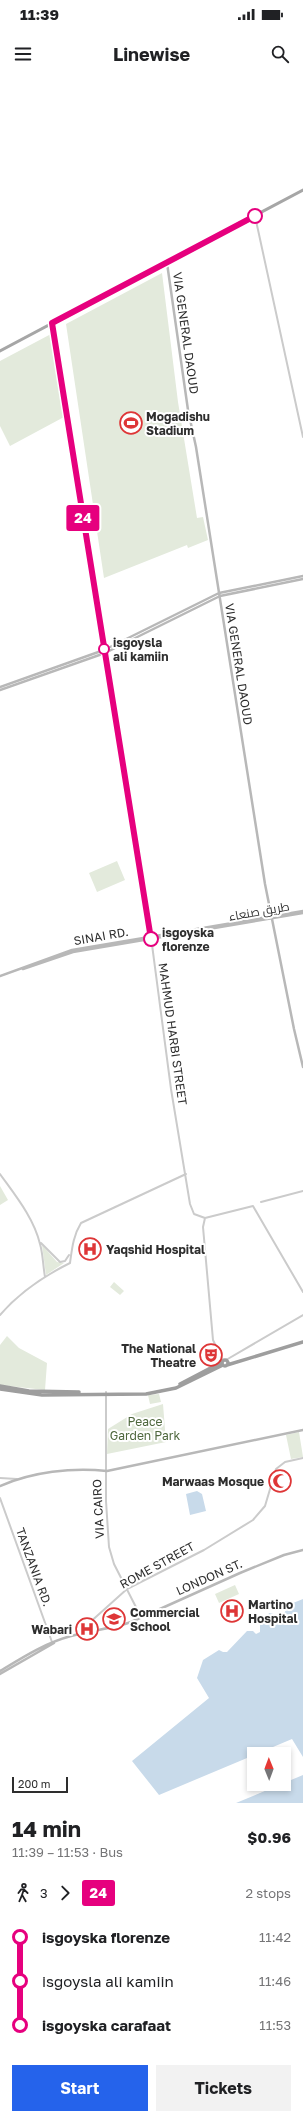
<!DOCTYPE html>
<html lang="en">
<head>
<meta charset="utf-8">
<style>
  :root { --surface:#fff; --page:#f2f2f2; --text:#202124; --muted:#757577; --accent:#2563eb }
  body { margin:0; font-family:"Golos Text",Cairo,sans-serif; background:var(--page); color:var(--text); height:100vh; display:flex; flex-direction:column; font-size:15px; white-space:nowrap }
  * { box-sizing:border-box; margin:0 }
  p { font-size:13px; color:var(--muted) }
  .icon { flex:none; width:22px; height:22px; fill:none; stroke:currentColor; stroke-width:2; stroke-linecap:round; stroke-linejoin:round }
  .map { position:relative; height:1723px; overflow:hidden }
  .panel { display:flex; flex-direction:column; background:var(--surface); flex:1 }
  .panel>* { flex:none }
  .badge { padding:0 8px; border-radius:3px; font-size:14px; line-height:26px }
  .needle { width:26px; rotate:359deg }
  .tools { position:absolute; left:247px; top:1667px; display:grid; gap:8px }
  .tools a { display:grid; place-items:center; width:44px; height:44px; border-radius:0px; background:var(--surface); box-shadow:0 2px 6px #0003; font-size:20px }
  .scale { position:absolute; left:12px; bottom:10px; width:56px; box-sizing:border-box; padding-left:4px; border:2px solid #2e2e2e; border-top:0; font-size:11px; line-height:14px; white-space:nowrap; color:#2e2e2e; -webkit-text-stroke:3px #fff; paint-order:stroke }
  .map>.badge { position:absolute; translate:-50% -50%; box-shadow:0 0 0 2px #fff }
  .legs { display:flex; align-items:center; gap:6px; height:44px; padding:0 12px; font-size:13px }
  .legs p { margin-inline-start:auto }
  .overview { display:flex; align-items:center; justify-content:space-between; height:68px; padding:0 12px }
  h1 { font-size:22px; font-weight:700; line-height:30px }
  .primary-button { display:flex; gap:8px; margin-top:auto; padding:8px 12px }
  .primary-button a { flex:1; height:46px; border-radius:0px; background:var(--accent); color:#fff; font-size:16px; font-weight:700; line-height:46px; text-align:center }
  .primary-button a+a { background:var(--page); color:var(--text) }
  ul { padding:0 12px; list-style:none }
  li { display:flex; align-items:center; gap:14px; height:44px; font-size:15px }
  li i { display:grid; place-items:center; width:6px; height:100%; margin:0 5px; background:currentColor }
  li i::after { content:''; width:10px; height:10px; margin:-5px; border:3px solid; border-radius:50%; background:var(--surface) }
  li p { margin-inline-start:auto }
  li:first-child i { background:linear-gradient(#0000 50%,currentColor 0) }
  li:last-child i { background:linear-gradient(currentColor 50%,#0000 0) }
  .status { display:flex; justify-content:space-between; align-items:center; height:28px; padding:0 20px; background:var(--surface); direction:ltr }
  .status svg { height:11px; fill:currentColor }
  header { display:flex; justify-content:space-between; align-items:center; height:52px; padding:0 12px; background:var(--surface); font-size:18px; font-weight:700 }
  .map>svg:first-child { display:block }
</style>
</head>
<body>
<div class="status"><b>11:39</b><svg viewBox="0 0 49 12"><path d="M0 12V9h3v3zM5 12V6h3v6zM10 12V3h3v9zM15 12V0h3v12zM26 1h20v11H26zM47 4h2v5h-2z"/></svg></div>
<header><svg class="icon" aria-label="menu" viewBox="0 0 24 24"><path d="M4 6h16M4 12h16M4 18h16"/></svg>Linewise<svg class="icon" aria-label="search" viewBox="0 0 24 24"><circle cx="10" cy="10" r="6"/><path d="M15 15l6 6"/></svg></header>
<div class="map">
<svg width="303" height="1723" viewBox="0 0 303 1723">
  <rect width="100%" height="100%" fill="#fff"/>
  <path fill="#e3eadc" d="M 162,193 L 178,322 L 197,438 L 203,437 L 208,460 L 188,468 L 187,465 L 104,498 L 66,244 Z
    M 51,254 L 64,337 L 10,366 L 0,346 L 0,281 Z
    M 117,781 L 125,800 L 97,812 L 89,793 Z
    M 0,1106 L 8,1120 L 0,1125 Z
    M 42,1165 L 57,1182 L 64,1183 L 46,1195 Z
    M 114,1202 L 124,1211 L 120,1215 L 110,1207 Z
    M 7,1256 L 19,1268 L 47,1283 L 45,1310 L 0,1305 L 0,1265 Z
    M 159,1314 L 161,1322 L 150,1324 L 148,1315 Z
    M 163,1324 L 166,1362 L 107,1374 L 108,1349 L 132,1334 Z
    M 299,1352 L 303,1377 L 291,1379 L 286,1355 Z
    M 235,1505 L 239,1514 L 219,1523 L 215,1514 Z"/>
  <path fill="#c8daea" d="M 197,1411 L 202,1414 L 206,1431 L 190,1435 L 186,1414 Z
    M 303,1519 L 303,1677 L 292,1659 L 159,1715 L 132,1681 L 209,1618 L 197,1598 L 203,1580 L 219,1570 L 223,1572 L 227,1572 L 247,1551 L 253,1551 L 256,1554 L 260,1552 L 260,1544 L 265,1542 L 269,1533 L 278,1535 L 284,1534 L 288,1525 Z
    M 303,1695 L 303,1723 L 236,1723 Z"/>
  <path fill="#fff" d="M 276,1704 L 281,1704 L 234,1723 L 235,1721 Z"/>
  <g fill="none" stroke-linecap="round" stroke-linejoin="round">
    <path stroke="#cbcbcb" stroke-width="2" d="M 255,136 L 303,357
      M 52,243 L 151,857 L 171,1009 L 190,1124 L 194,1134 L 205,1138 L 253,1126 L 303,1212
      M 0,1094 C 15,1115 34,1138 40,1164 C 43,1174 43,1186 45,1197
      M 261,1122 L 303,1111
      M 205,1138 L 203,1147 L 213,1260 L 223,1281
      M 41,1163 L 60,1182 L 65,1181 L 69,1175
      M 0,1235 C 18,1214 44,1196 70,1183 C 72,1169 73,1156 81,1143 L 186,1094
      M 226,1280 L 303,1235
      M 106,1312 L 106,1421 L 109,1467 L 114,1484 L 141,1537
      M 0,1398 L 17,1399
      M 0,1418 L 52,1562
      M 78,1553 L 127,1509 L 204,1470 L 253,1440 L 265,1426 L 276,1389 L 285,1382 L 303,1378"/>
    <path stroke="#b8b8b8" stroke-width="2.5" d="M 167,183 L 188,330 L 196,367 L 265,804 L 294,949 L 303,987
      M 0,607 L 104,570 L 219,513 L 303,496
      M 0,610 L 105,573 L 220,516 L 303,499
      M 23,889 L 73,872 L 303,833
      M 0,896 L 72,870 L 303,831
      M 0,1406 C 32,1392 72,1387 107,1391 L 303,1350
      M 0,1591 C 23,1577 45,1563 71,1556 C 91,1550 112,1549 131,1542 L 240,1493 L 284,1475 L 303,1470
      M 0,1594 L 54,1563"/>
    <path stroke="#a6a6a6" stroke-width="3" d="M 0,271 L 303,110"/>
    <path stroke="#9e9e9e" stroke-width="3.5" d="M222 1283a3 3 0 1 1 6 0a3 3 0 1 1-6 0Z
      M 227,1285 L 303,1262
      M 180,1304 L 222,1282
      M 0,1306 L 29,1311 L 79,1312
      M 0,1309 L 42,1315 L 146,1314 L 176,1308 L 223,1285"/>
  </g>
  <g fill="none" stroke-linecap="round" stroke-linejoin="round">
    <g stroke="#fff" stroke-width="9">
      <path id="line-1" d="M 151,859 L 52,243 L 255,136"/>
    </g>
    <use href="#line-1" stroke="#e6007e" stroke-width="6"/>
  </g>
  <defs>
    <g id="stadium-ring" transform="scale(1.15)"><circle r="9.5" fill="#fff" stroke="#de3637" stroke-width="1.5"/><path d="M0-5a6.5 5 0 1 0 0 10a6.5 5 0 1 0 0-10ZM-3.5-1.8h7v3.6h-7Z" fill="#de3637"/></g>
    <g id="hospital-ring" transform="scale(1.15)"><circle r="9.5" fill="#fff" stroke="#de3637" stroke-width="1.5"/><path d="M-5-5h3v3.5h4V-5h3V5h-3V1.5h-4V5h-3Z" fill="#de3637"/></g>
    <g id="theatre-ring" transform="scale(1.15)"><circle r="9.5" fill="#fff" stroke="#de3637" stroke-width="1.5"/><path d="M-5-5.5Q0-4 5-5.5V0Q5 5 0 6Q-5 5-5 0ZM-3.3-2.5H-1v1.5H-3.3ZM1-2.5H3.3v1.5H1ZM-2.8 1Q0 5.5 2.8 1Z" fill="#de3637"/></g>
    <g id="mosque-ring" transform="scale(1.15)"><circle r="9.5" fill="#fff" stroke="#de3637" stroke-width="1.5"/><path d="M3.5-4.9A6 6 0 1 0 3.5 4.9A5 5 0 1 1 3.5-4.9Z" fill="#de3637"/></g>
    <g id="university-ring" transform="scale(1.15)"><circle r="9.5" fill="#fff" stroke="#de3637" stroke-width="1.5"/><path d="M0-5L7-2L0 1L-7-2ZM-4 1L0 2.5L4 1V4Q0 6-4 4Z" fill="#de3637"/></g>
  </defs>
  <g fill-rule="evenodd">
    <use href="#stadium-ring" x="131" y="343"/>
    <use href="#hospital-ring" x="90" y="1169"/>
    <use href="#theatre-ring" x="211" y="1275"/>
    <use href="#mosque-ring" x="280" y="1401"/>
    <use href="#hospital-ring" x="232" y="1531"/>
    <use href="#university-ring" x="114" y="1539"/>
    <use href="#hospital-ring" x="87" y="1549"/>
  </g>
  <g fill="#fff" stroke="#e6007e" stroke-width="2">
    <circle cx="255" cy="136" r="7"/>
    <circle cx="104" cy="569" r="5"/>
    <circle cx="151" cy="859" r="7"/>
  </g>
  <g text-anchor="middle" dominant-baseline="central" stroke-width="4" stroke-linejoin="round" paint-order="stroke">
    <g font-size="12" fill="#2e2e2e" stroke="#fff">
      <text transform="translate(186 253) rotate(82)">VIA GENERAL DAOUD</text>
      <text transform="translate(239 584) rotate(81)">VIA GENERAL DAOUD</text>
      <text transform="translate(259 831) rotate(-10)">طريق صنعاء</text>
      <text transform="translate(101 856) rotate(-10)">SINAI RD.</text>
      <text transform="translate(173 954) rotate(82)">MAHMUD HARBI STREET</text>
      <text transform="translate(98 1429) rotate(-93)">VIA CAIRO</text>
      <text transform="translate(157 1485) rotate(-29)">ROME STREET</text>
      <text transform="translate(34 1487) rotate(70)">TANZANIA RD.</text>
      <text transform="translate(209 1497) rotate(-24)">LONDON ST.</text>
    </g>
    <g font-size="12" font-weight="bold" fill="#2e2e2e" stroke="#fff" text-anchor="start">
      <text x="146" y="336">Mogadishu<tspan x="146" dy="14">Stadium</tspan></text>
      <text x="106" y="1169">Yaqshid Hospital</text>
      <text x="196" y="1268" text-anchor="end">The National<tspan x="196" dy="14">Theatre</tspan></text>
      <text x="264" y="1401" text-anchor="end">Marwaas Mosque</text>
      <text x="248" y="1524">Martino<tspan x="248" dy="14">Hospital</tspan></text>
      <text x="130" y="1532">Commercial<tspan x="130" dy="14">School</tspan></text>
      <text x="72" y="1549" text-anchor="end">Wabari</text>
    </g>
    <g font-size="12" font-weight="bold" fill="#2e2e2e" stroke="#fff" text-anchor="start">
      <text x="113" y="562">isgoysla<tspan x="113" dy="14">ali kamiin</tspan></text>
      <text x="162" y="852">isgoyska<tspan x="162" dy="14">florenze</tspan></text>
    </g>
    <g font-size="12" fill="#4e673d" stroke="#fff">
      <text x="145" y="1341">Peace<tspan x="145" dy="14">Garden Park</tspan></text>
    </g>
  </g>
</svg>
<div class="tools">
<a><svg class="needle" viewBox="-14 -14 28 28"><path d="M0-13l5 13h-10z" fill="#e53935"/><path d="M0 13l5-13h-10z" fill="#757577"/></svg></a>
</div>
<div class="scale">200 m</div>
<b class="badge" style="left:83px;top:438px;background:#e6007e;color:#fff">24</b>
</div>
<section class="panel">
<div class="overview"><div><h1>14 min</h1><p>11:39 – 11:53 · Bus</p></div><b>$0.96</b></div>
<div class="legs"><svg class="icon" aria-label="walk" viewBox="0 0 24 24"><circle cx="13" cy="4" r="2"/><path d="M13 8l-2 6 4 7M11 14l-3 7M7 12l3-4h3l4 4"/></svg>3<svg class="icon" aria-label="forward" viewBox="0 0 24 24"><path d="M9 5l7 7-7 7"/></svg><b class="badge" style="background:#e6007e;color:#fff">24</b><p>2 stops</p></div>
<ul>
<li><i style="color:#e6007e"></i><b>isgoyska florenze</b><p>11:42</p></li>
<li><i style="color:#e6007e"></i><span>isgoysla ali kamiin</span><p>11:46</p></li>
<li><i style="color:#e6007e"></i><b>isgoyska carafaat</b><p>11:53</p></li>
</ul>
<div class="primary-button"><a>Start</a><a>Tickets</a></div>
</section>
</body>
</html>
